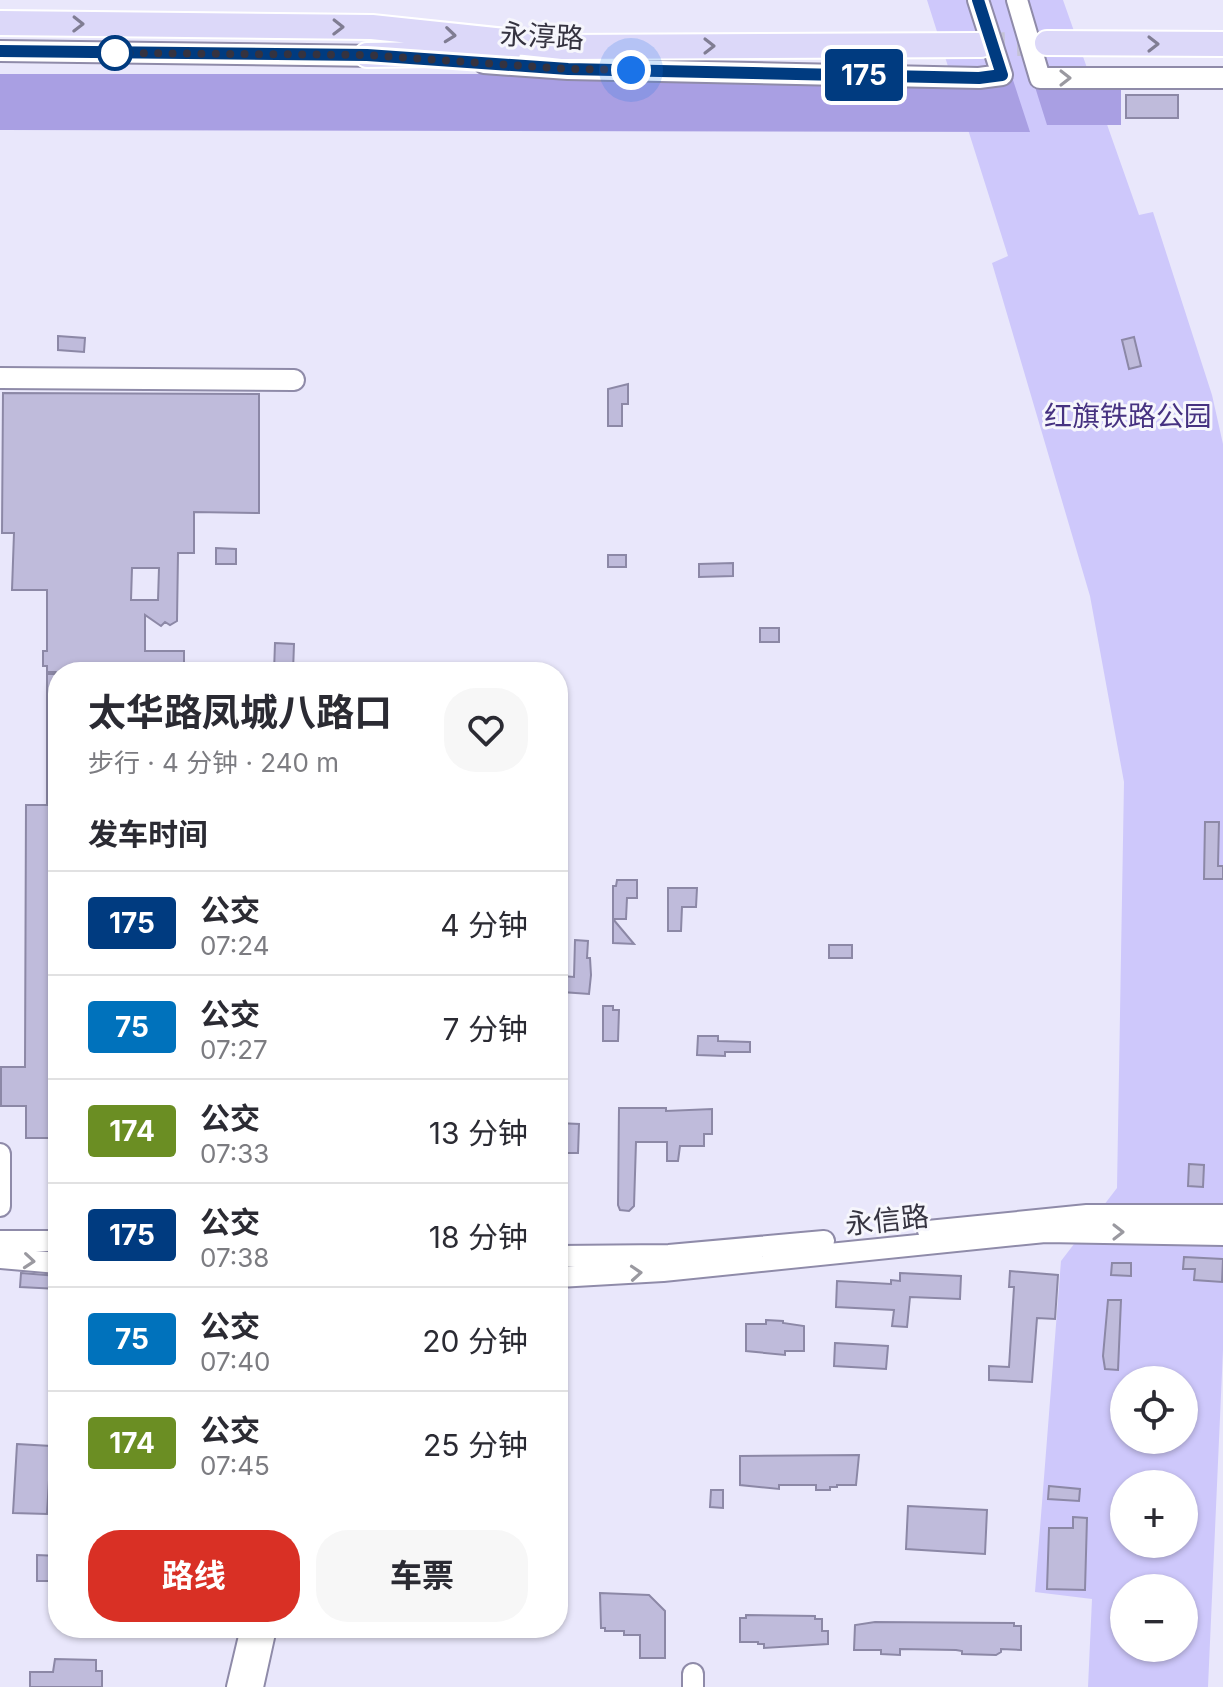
<!DOCTYPE html>
<html lang="zh">
<head>
<meta charset="utf-8">
<style>
  :root { --surface:#fff; --page:#f7f7f7; --text:#2b2b33; --muted:#7c7c81; --line:#e1e1e2; --accent:#d93025 }
  body { margin:0; font-family:Inter,"Noto Sans SC",sans-serif; background:var(--page); color:var(--text); height:100vh; display:flex; flex-direction:column; font-size:30px; white-space:nowrap }
  * { box-sizing:border-box; margin:0 }
  p { font-size:26px; color:var(--muted) }
  .icon { flex:none; width:44px; height:44px; fill:none; stroke:currentColor; stroke-width:2; stroke-linecap:round; stroke-linejoin:round }
  .map { position:relative; flex:1; overflow:hidden }
  .sheet { position:absolute; left:48px; top:662px; width:520px; height:976px; display:flex; flex-direction:column; background:var(--surface); border-radius:32px; box-shadow:0 2px 6px #0004 }
  .sheet>* { flex:none }
  .badge { padding:0 16px; border-radius:6px; font-size:28px; line-height:52px }
  .fabs { position:absolute; left:1110px; top:1366px; display:grid; gap:16px }
  .fabs a { display:grid; place-items:center; width:88px; height:88px; border-radius:50%; background:var(--surface); box-shadow:0 2px 6px #0004; font-size:40px }
  .you { position:absolute; width:40px; height:40px; margin:-20px; border:6px solid #fff; border-radius:50%; background:#1a73e8; box-shadow:0 0 0 12px #1a73e833 }
  .map>.badge { position:absolute; translate:-50% -50%; box-shadow:0 0 0 4px #fff }
  h2 { padding:0 40px; font-size:30px; line-height:72px }
  .round { display:grid; place-items:center; flex:none; width:84px; height:84px; border-radius:32px; background:var(--page) }
  .headline { display:flex; align-items:center; justify-content:space-between; height:136px; padding:0 40px }
  h1 { font-size:38px; font-weight:700; line-height:60px }
  .button { display:flex; gap:16px; margin-top:auto; padding:16px 40px }
  .button a { flex:1; height:92px; border-radius:32px; background:var(--accent); color:#fff; font-size:32px; font-weight:700; line-height:92px; text-align:center }
  .button a+a { background:var(--page); color:var(--text) }
  ul { padding:0; list-style:none }
  li { display:flex; align-items:center; gap:24px; height:104px; padding:0 40px; border-top:2px solid var(--line) }
  li div { flex:1 }
  li b { display:block; font-size:30px }
  li em { font-style:normal }
  li .badge { min-width:88px; font-weight:700; text-align:center }
  .map>svg:first-child { display:block }
</style>
</head>
<body>
<div class="map">
<svg width="1223" height="1687" viewBox="0 0 1223 1687">
  <rect width="100%" height="100%" fill="#e9e7fb"/>
  <path fill="#cec8fb" fill-rule="evenodd" d="M 927,0 L 1063,0 L 1139,215 L 1153,212 L 1212,395 L 1223,444 L 1223,1350 L 1208,1687 L 1088,1687 L 1092,1599 L 1035,1592 L 1061,1261 L 1117,1188 L 1124,782 L 1090,596 L 992,263 L 1008,256 ZM 1124,1380 L 1184,1380 L 1184,1440 L 1124,1440 ZM 1124,1484 L 1184,1484 L 1184,1544 L 1124,1544 ZM 1124,1588 L 1184,1588 L 1184,1648 L 1124,1648 Z"/>
  <path fill="#a99fe3" d="M 1030,71 L 1121,74 L 1121,125 L 1047,125 Z
    M 0,74 L 1011,74 L 1030,132 L 0,130 Z"/>
  <path fill="#bfbbdb" stroke="#8c88a6" stroke-width="2" fill-rule="evenodd" d="M 1126,95 L 1178,95 L 1178,118 L 1126,118 Z
    M 58,336 L 85,338 L 84,352 L 58,350 Z
    M 1134,337 L 1141,366 L 1129,369 L 1122,340 Z
    M 628,384 L 628,404 L 622,404 L 622,426 L 608,426 L 608,389 Z
    M 3,393 L 259,394 L 259,513 L 194,512 L 194,553 L 178,553 L 177,621 L 170,625 L 165,622 L 161,626 L 145,615 L 145,651 L 184,651 L 184,672 L 47,672 L 47,666 L 43,666 L 43,651 L 47,651 L 47,590 L 12,590 L 14,533 L 2,533 ZM 132,568 L 159,568 L 158,600 L 131,600 Z
    M 216,548 L 236,549 L 236,564 L 216,564 Z
    M 608,555 L 626,555 L 626,567 L 608,567 Z
    M 733,563 L 733,576 L 699,577 L 699,564 Z
    M 760,628 L 779,628 L 779,642 L 760,642 Z
    M 275,643 L 294,644 L 293,672 L 274,672 Z
    M 47,674 L 58,674 L 58,1138 L 26,1138 L 26,1106 L 1,1106 L 1,1067 L 25,1067 L 26,805 L 47,805 Z
    M 1205,822 L 1219,822 L 1218,866 L 1223,866 L 1223,879 L 1204,879 Z
    M 617,880 L 637,880 L 637,898 L 627,898 L 626,919 L 613,919 L 613,886 L 616,886 Z
    M 668,888 L 697,888 L 696,907 L 682,907 L 681,931 L 668,931 Z
    M 613,919 L 634,944 L 613,943 Z
    M 575,940 L 588,941 L 587,958 L 590,958 L 591,975 L 589,994 L 562,992 L 563,976 L 574,977 Z
    M 829,945 L 852,945 L 852,958 L 829,958 Z
    M 603,1006 L 613,1006 L 613,1010 L 619,1010 L 618,1041 L 603,1041 Z
    M 698,1036 L 718,1036 L 718,1041 L 750,1042 L 750,1052 L 725,1052 L 725,1056 L 697,1055 Z
    M 619,1108 L 666,1108 L 666,1111 L 712,1109 L 712,1134 L 704,1134 L 704,1146 L 680,1146 L 678,1161 L 667,1161 L 667,1142 L 636,1142 L 634,1206 L 629,1211 L 620,1210 L 618,1205 Z
    M 558,1123 L 579,1124 L 578,1153 L 558,1153 Z
    M 1189,1164 L 1204,1165 L 1203,1187 L 1188,1186 Z
    M 1184,1257 L 1223,1259 L 1222,1282 L 1194,1280 L 1195,1269 L 1183,1269 Z
    M 1112,1263 L 1131,1263 L 1131,1276 L 1111,1275 Z
    M 1010,1271 L 1058,1275 L 1055,1319 L 1037,1318 L 1032,1382 L 989,1380 L 989,1366 L 1009,1367 L 1014,1287 L 1009,1287 Z
    M 21,1273 L 58,1276 L 58,1289 L 20,1287 Z
    M 900,1273 L 961,1276 L 960,1299 L 910,1297 L 907,1327 L 892,1326 L 894,1310 L 836,1307 L 837,1281 L 891,1284 L 891,1280 L 900,1281 Z
    M 1108,1300 L 1121,1300 L 1118,1370 L 1105,1369 L 1103,1356 Z
    M 766,1320 L 783,1321 L 783,1323 L 804,1326 L 804,1351 L 785,1351 L 785,1355 L 746,1351 L 746,1324 L 766,1324 Z
    M 835,1343 L 888,1346 L 886,1369 L 834,1366 Z
    M 17,1444 L 51,1446 L 47,1514 L 13,1513 Z
    M 859,1455 L 856,1485 L 837,1485 L 837,1487 L 830,1487 L 830,1490 L 816,1490 L 816,1485 L 779,1485 L 779,1489 L 740,1485 L 740,1456 Z
    M 1049,1486 L 1080,1489 L 1079,1501 L 1048,1499 Z
    M 711,1490 L 723,1490 L 723,1508 L 710,1507 Z
    M 908,1506 L 987,1510 L 985,1554 L 906,1549 Z
    M 1073,1517 L 1087,1518 L 1085,1590 L 1047,1589 L 1049,1528 L 1073,1528 Z
    M 37,1555 L 58,1556 L 58,1581 L 37,1581 Z
    M 600,1593 L 649,1595 L 665,1611 L 665,1658 L 640,1658 L 640,1635 L 624,1635 L 624,1631 L 605,1631 L 605,1628 L 601,1628 Z
    M 746,1615 L 815,1616 L 815,1619 L 822,1619 L 822,1631 L 828,1631 L 828,1644 L 764,1648 L 764,1644 L 758,1644 L 758,1642 L 740,1642 L 740,1618 L 746,1618 Z
    M 875,1622 L 1014,1623 L 1014,1626 L 1021,1626 L 1021,1650 L 1001,1649 L 1001,1652 L 996,1655 L 962,1654 L 962,1651 L 956,1650 L 900,1649 L 900,1655 L 881,1654 L 881,1650 L 854,1650 L 855,1625 Z
    M 55,1659 L 96,1660 L 96,1671 L 102,1671 L 102,1687 L 30,1687 L 30,1672 L 53,1672 Z"/>
  <g fill="none" stroke-linecap="round" stroke-linejoin="round">
    <path stroke="#c5c3d6" stroke-width="24" stroke-dasharray="24 12" stroke-linecap="butt" d="M 981,45 L 1047,43"/>
    <g stroke="#8f8ba9" stroke-width="24">
      <path id="minor" d="M 1017,0 L 1040,78 L 1223,78
        M 0,51 L 380,56
        M 484,63 L 568,69 L 979,78 L 1002,75 L 978,0
        M 0,378 L 294,380
        M 0,1154 L 0,1206
        M 928,1231 L 1087,1215 L 1223,1215
        M 0,1241 L 58,1241
        M 558,1256 L 669,1255 L 824,1241
        M 0,1258 L 58,1263
        M 558,1277 L 663,1271 L 1045,1232 L 1223,1235
        M 693,1674 L 693,1687
        M 237,1687 L 251,1628
        M 253,1687 L 266,1628"/>
    </g>
    <g stroke="#fff" stroke-width="28">
      <path id="major" d="M 0,23 L 372,27 L 563,47 L 981,45
        M 1047,43 L 1223,44
        M 367,55 L 508,53"/>
    </g>
    <use href="#minor" stroke="#fff" stroke-width="20"/>
    <use href="#major" stroke="#dcd8f9" stroke-width="24"/>
  </g>
  <defs><path id="oneway-chevron" d="M-2-3.5L2.5 0L-2 3.5" fill="none" stroke-width="1.6" stroke-linecap="round" stroke-linejoin="round" transform="scale(2)"/></defs>
  <g stroke="#807d93">
    <use href="#oneway-chevron" transform="translate(78 24) rotate(1)"/>
    <use href="#oneway-chevron" transform="translate(338 27) rotate(1)"/>
    <use href="#oneway-chevron" transform="translate(450 35) rotate(6)"/>
    <use href="#oneway-chevron" transform="translate(1153 44)"/>
    <use href="#oneway-chevron" transform="translate(709 46)"/>
  </g>
  <g stroke="#9a99a0">
    <use href="#oneway-chevron" transform="translate(1065 78)"/>
    <use href="#oneway-chevron" transform="translate(1118 1232)"/>
    <use href="#oneway-chevron" transform="translate(29 1261) rotate(5)"/>
    <use href="#oneway-chevron" transform="translate(636 1273) rotate(-4)"/>
  </g>
  <g fill="none" stroke-linecap="round" stroke-linejoin="round">
    <g stroke="#fff" stroke-width="18">
      <path id="line" d="M 0,51 L 367,55 L 568,69 L 979,78 L 1002,75 L 978,0"/>
    </g>
    <use href="#line" stroke="#003b80" stroke-width="12"/>
    <path stroke="#353340" stroke-width="8" stroke-dasharray="0 14.4" d="M 115,53 L 367,55 L 568,69 L 631,70"/>
  </g>
  <circle fill="#fff" stroke="#003b80" stroke-width="4" cx="115" cy="53" r="16"/>
  <g text-anchor="middle" dominant-baseline="central" stroke-width="6" stroke-linejoin="round" paint-order="stroke">
    <g font-size="28" fill="#353340" stroke="#f6f6fc">
      <text transform="translate(542 36) rotate(3)">永淳路</text>
      <text transform="translate(887 1220) rotate(-6)">永信路</text>
    </g>
    <g font-size="28" fill="#463281" stroke="#f6f6fc">
      <text x="1128" y="416">红旗铁路公园</text>
    </g>
  </g>
</svg>
<div class="fabs">
<a><svg class="icon" aria-label="locate" viewBox="0 0 24 24"><circle cx="12" cy="12" r="6"/><path d="M12 2v4M12 18v4M2 12h4M18 12h4"/></svg></a>
<a>+</a>
<a>−</a>
</div>
<div class="you" style="left:631px;top:70px"></div>
<b class="badge" style="left:864px;top:75px;background:#003b80;color:#fff">175</b>
<section class="sheet">
<div class="headline"><div><h1>太华路凤城八路口</h1><p>步行 · 4 分钟 · 240 m</p></div><a class="round"><svg class="icon" aria-label="heart" viewBox="0 0 24 24"><path d="M12 20l-8-8c-3-5 5-10 8-4 3-6 11-1 8 4z"/></svg></a></div>
<h2>发车时间</h2>
<ul>
<li><span class="badge" style="background:#003b80;color:#fff">175</span><div><b>公交</b><p>07:24</p></div><em>4 分钟</em></li>
<li><span class="badge" style="background:#0072bc;color:#fff">75</span><div><b>公交</b><p>07:27</p></div><em>7 分钟</em></li>
<li><span class="badge" style="background:#6b8e23;color:#fff">174</span><div><b>公交</b><p>07:33</p></div><em>13 分钟</em></li>
<li><span class="badge" style="background:#003b80;color:#fff">175</span><div><b>公交</b><p>07:38</p></div><em>18 分钟</em></li>
<li><span class="badge" style="background:#0072bc;color:#fff">75</span><div><b>公交</b><p>07:40</p></div><em>20 分钟</em></li>
<li><span class="badge" style="background:#6b8e23;color:#fff">174</span><div><b>公交</b><p>07:45</p></div><em>25 分钟</em></li>
</ul>
<div class="button"><a>路线</a><a>车票</a></div>
</section>
</div>
</body>
</html>
